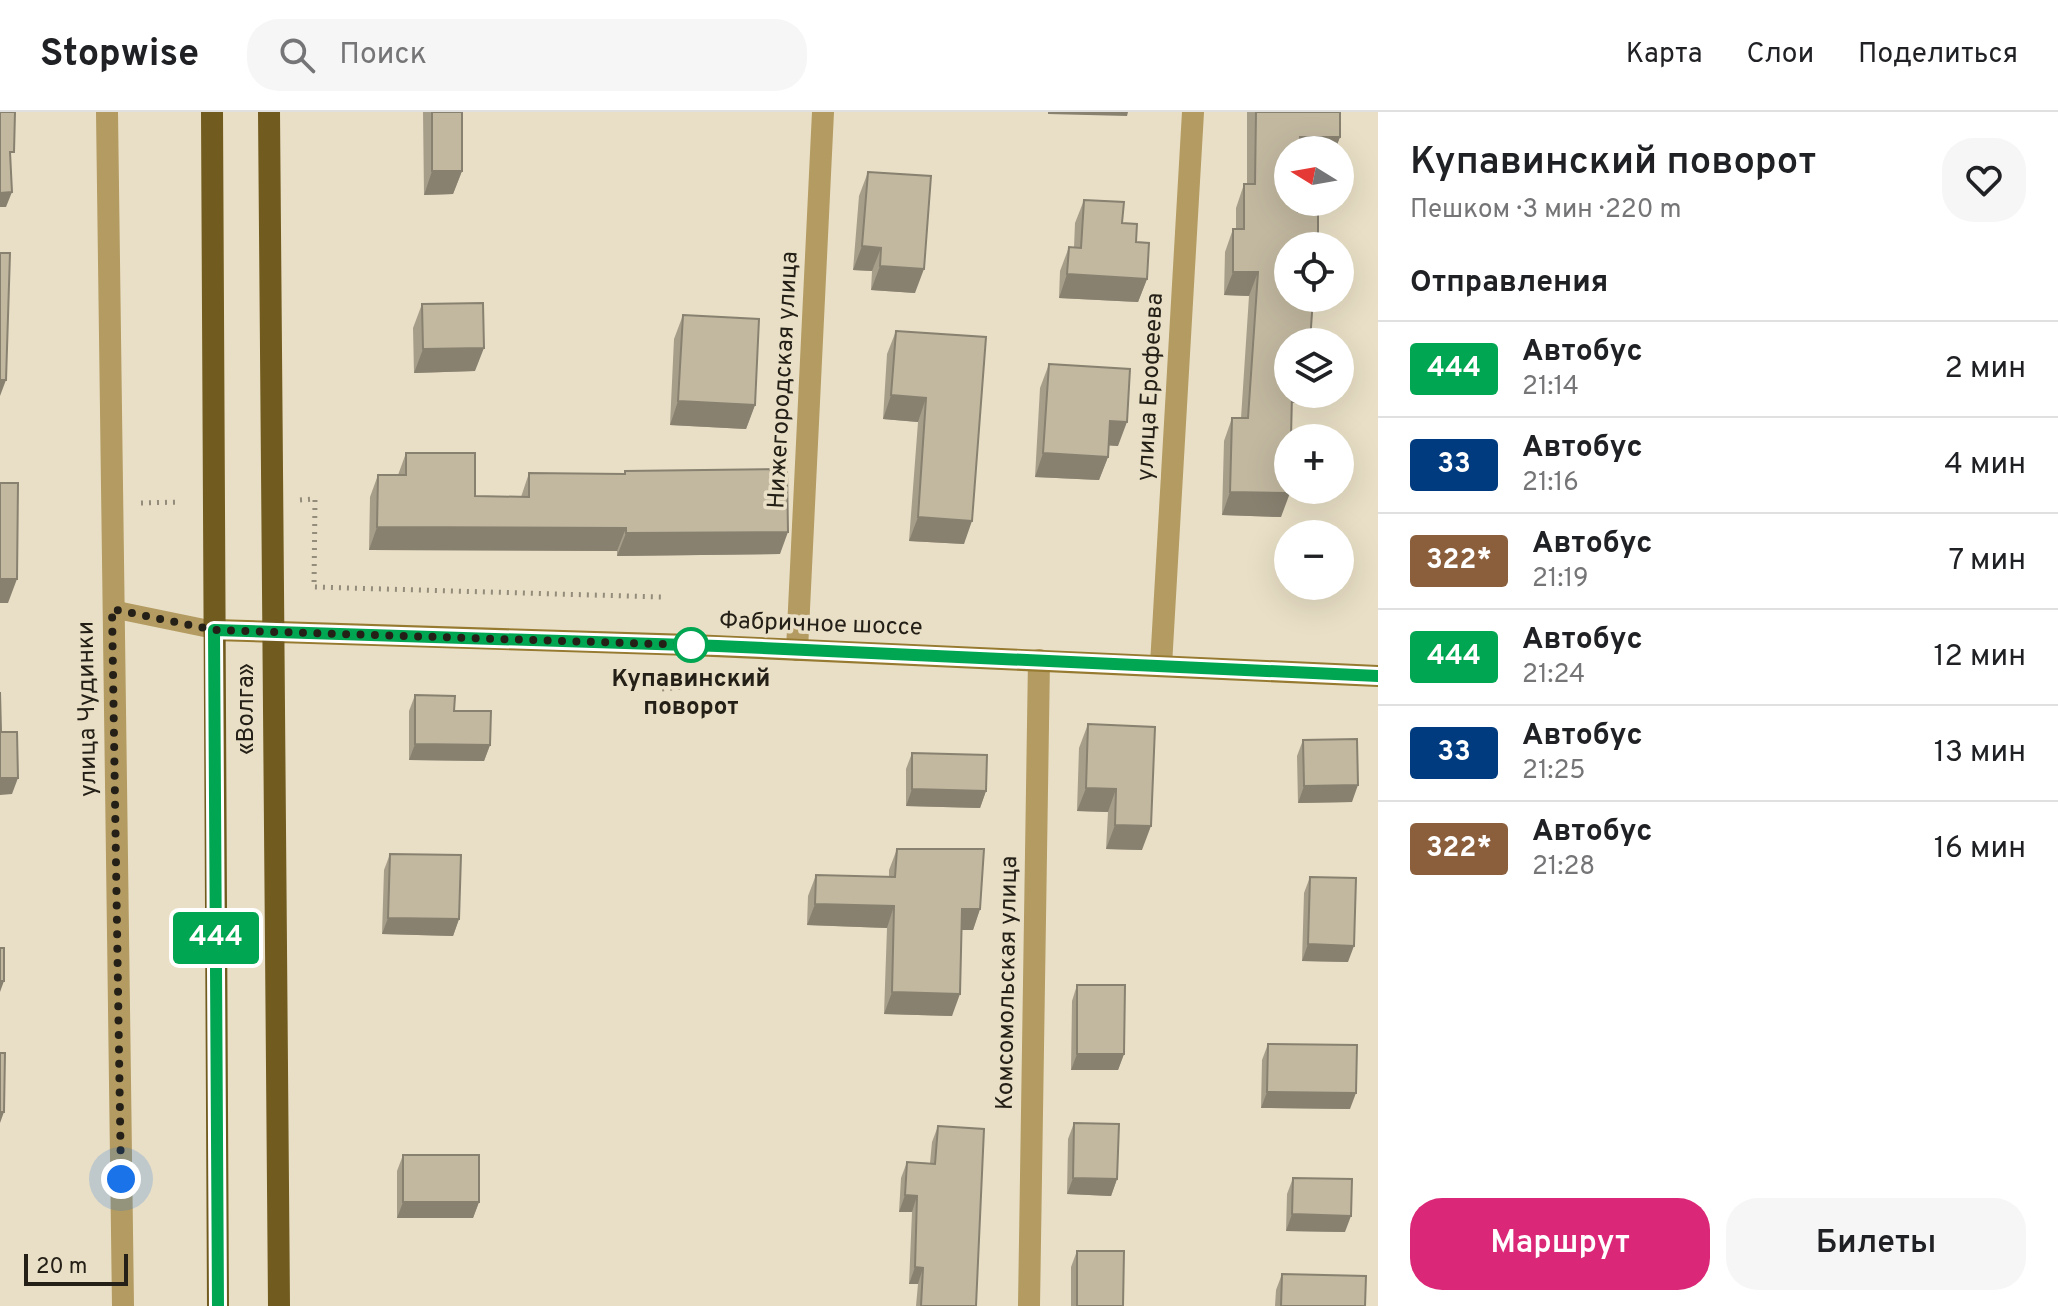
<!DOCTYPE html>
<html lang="ru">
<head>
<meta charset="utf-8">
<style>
  :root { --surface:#fff; --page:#f6f6f6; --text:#202124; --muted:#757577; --line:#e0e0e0; --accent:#db2777 }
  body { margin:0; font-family:Overpass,sans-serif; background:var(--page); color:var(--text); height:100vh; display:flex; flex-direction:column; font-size:30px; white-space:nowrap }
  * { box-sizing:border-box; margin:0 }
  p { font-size:26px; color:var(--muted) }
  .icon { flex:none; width:44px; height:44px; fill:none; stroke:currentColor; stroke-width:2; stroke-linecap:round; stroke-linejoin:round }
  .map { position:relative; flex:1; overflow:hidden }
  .details { display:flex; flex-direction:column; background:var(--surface); width:680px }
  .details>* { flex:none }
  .badge { padding:0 16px; border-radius:6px; font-size:28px; line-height:52px }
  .needle { width:52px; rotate:281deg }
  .controls { position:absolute; left:1274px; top:24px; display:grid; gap:16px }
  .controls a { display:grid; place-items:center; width:80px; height:80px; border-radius:50%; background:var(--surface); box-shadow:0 8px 32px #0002; font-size:40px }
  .scale { position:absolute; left:24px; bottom:20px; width:104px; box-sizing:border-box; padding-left:8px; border:4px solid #242017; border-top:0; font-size:22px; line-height:28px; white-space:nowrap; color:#242017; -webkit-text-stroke:6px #e9dfc6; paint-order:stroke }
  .you { position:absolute; width:40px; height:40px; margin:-20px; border:6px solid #fff; border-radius:50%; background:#1a73e8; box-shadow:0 0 0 12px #1a73e833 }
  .map>.badge { position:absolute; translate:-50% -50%; box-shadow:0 0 0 4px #fff }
  h2 { padding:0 32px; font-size:30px; line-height:72px }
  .round { display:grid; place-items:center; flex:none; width:84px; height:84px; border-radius:32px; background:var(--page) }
  .head { display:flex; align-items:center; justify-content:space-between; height:136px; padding:0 32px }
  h1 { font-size:38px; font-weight:600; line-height:60px }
  .primary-button { display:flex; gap:16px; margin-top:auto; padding:16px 32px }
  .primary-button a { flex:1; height:92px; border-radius:32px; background:var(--accent); color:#fff; font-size:32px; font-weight:600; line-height:92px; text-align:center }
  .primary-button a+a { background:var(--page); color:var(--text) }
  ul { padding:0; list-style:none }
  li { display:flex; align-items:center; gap:24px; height:96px; padding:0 32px; border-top:2px solid var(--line) }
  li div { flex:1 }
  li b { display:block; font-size:30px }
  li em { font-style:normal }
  li .badge { min-width:88px; font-weight:700; text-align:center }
  header { display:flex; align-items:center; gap:48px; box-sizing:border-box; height:112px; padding:0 40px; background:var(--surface); border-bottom:2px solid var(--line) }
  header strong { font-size:38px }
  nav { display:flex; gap:44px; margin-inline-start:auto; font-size:28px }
  .search { width:560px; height:72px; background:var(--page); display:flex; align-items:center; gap:20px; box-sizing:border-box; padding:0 28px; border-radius:32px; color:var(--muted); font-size:30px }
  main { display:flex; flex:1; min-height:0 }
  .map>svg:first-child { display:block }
</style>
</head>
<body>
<header>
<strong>Stopwise</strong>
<div class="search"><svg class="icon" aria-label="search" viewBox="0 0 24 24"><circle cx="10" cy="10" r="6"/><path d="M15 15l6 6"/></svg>Поиск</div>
<nav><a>Карта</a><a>Слои</a><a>Поделиться</a></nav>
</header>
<main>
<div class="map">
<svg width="1378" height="1194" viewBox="0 0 1378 1194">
  <rect width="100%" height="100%" fill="#e9dfc6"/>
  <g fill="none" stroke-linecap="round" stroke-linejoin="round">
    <path stroke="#948c7a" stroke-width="5" stroke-dasharray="2 6" stroke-linecap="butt" d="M 300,388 L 315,387 L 314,475 L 662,485
      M 141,391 L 180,390
      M 662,577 L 701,573"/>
    <path stroke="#b39b61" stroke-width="18" d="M 112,497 L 214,518"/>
    <path stroke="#b39b61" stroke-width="22" d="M 107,0 L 123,1194
      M 797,538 L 823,0
      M 1161,553 L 1193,0
      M 1029,1194 L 1039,548"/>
    <path stroke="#967a30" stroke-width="22" d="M 214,518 L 691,533 L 1378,564"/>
    <path stroke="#715b1e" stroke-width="22" d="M 212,0 L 218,1194
      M 269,0 L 279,1194"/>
  </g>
  <path fill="#a79e8a" d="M 423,0 L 462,0 L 462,59 L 453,82 L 424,83 Z
    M 1247,0 L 1340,0 L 1340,25 L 1335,38 L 1288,38 L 1299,291 L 1292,291 L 1281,405 L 1222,403 L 1224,329 L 1232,306 L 1241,306 L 1249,184 L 1224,183 L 1225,140 L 1233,117 L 1236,117 L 1236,96 L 1244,72 L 1247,72 Z
    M 868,60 L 915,181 L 871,178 L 872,159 L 853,158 L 859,84 Z
    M 1084,88 L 1122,111 L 1136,130 L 1147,167 L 1138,190 L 1059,186 L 1060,159 L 1069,135 L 1074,135 L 1075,111 Z
    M 422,192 L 475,259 L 414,261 L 413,216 Z
    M 683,203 L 755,293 L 746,317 L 670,313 L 674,227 Z
    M 896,219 L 986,225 L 964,432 L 909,429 L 918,310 L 883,307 L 887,242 Z
    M 1049,252 L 1118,334 L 1108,333 L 1108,345 L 1099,368 L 1035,365 L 1040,276 Z
    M 406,341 L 475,384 L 521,385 L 529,361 L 624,362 L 625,359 L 780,442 L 617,444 L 617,439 L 369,438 L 370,385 L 378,363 L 398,363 Z
    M 415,583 L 454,599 L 490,633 L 484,649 L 409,648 L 409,599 Z
    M 1088,612 L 1142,738 L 1106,737 L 1108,700 L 1077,699 L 1079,636 Z
    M 1303,628 L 1352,690 L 1298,691 L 1297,644 Z
    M 912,641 L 986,679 L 980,696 L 906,694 L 906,657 Z
    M 897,737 L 980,797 L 973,818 L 962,818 L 952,904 L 884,902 L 887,816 L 807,813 L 808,784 L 816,763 L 889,765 L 889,758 Z
    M 390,742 L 459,807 L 453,824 L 382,822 L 384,758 Z
    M 1310,765 L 1348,850 L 1302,849 L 1304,781 Z
    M 1077,873 L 1124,942 L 1118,958 L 1071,958 L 1072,889 Z
    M 1268,932 L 1350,997 L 1261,996 L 1262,948 Z
    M 1074,1011 L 1117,1067 L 1111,1084 L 1067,1082 L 1068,1027 Z
    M 938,1014 L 976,1194 L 916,1194 L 918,1172 L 909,1172 L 912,1100 L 899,1100 L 901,1066 L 907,1050 L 930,1051 L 932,1030 Z
    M 403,1043 L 479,1090 L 473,1106 L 397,1106 L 397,1059 Z
    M 1293,1066 L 1345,1120 L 1286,1119 L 1287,1082 Z
    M 1077,1139 L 1123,1194 L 1071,1194 L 1071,1155 Z
    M 1282,1162 L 1365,1194 L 1275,1194 L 1276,1178 Z"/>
  <path fill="#888170" d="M 1048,0 L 1128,0 L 1127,4 L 1048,2 Z
    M 1300,25 L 1340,25 L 1335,38 L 1295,38 Z
    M 432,59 L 462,59 L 453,82 L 424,83 Z
    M 12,80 L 6,95 L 0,95 L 0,81 Z
    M 862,134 L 881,136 L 872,159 L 853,158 Z
    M 880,154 L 924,157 L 915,181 L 871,178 Z
    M 1233,160 L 1258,160 L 1249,184 L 1224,183 Z
    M 1067,162 L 1147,167 L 1138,190 L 1059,186 Z
    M 484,236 L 475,259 L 414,261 L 423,237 Z
    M 0,268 L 6,268 L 0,284 Z
    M 1288,282 L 1302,282 L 1299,291 L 1284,290 Z
    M 891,283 L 926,286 L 918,310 L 883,307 Z
    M 678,289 L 755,293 L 746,317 L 670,313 Z
    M 1110,309 L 1127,310 L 1118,334 L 1101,333 Z
    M 1043,341 L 1108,345 L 1099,368 L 1035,365 Z
    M 1230,380 L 1290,381 L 1281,405 L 1222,403 Z
    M 918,405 L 972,409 L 964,432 L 909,429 Z
    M 377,415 L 626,416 L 617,439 L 369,438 Z
    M 788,420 L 780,442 L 617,444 L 626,421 Z
    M 0,467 L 17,467 L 8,491 L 0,491 Z
    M 415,632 L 490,633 L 484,649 L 409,648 Z
    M 0,666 L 18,666 L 12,682 L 0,683 Z
    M 1358,673 L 1352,690 L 1298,691 L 1304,674 Z
    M 1086,676 L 1116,677 L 1108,700 L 1077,699 Z
    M 912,677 L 986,679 L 980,696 L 906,694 Z
    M 1115,713 L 1151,714 L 1142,738 L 1106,737 Z
    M 815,792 L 894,794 L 887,816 L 807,813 Z
    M 962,797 L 980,797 L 973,818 L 954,818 Z
    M 388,806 L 459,807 L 453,824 L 382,822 Z
    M 1308,832 L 1354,834 L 1348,850 L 1302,849 Z
    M 0,869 L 4,869 L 0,880 Z
    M 892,880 L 960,882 L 952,904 L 884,902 Z
    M 1077,942 L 1124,942 L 1118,958 L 1071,958 Z
    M 1267,980 L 1356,981 L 1350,997 L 1261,996 Z
    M 0,1000 L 4,1000 L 0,1011 Z
    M 1073,1066 L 1117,1067 L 1111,1084 L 1067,1082 Z
    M 905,1083 L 917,1084 L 912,1100 L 899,1100 Z
    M 403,1090 L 479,1090 L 473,1106 L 397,1106 Z
    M 1292,1102 L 1351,1104 L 1345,1120 L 1286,1119 Z
    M 915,1155 L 923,1156 L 918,1172 L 909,1172 Z"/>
  <path fill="#c2b8a0" stroke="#888170" stroke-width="2" d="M 0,0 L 15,0 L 14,40 L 10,40 L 12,80 L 0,81 Z
    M 432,0 L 462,0 L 462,59 L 432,59 Z
    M 1256,0 L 1340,0 L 1340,25 L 1300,25 L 1299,38 L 1288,38 L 1288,90 L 1299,90 L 1298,100 L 1318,100 L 1318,134 L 1288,134 L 1288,186 L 1313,186 L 1310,230 L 1288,230 L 1288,282 L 1292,282 L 1291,326 L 1288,326 L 1288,378 L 1290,378 L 1290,381 L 1230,380 L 1232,306 L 1248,306 L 1258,160 L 1233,160 L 1233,117 L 1244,117 L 1244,72 L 1255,72 Z
    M 868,60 L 931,64 L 924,157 L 880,154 L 881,136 L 862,134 Z
    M 1084,88 L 1124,90 L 1122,111 L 1137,112 L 1136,130 L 1149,131 L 1147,167 L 1067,162 L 1069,135 L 1081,136 Z
    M 0,141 L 10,141 L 6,268 L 0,268 Z
    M 483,191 L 484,236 L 423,237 L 422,192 Z
    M 683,203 L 759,207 L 755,293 L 678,289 Z
    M 896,219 L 986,225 L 972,409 L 918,405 L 926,286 L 891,283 Z
    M 1049,252 L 1130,257 L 1127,310 L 1110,309 L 1108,345 L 1043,341 Z
    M 406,341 L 475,341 L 475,384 L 529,385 L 529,361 L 625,362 L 625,359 L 787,357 L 788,420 L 626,421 L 626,416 L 377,415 L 378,363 L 406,363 Z
    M 0,371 L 18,371 L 17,467 L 0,467 Z
    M 0,580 L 1,620 L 17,620 L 18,666 L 0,666 Z
    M 415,583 L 455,584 L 454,599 L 491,599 L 490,633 L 415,632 Z
    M 1088,612 L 1155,615 L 1151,714 L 1115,713 L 1116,677 L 1086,676 Z
    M 1357,627 L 1358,673 L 1304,674 L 1303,628 Z
    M 912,641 L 987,643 L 986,679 L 912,677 Z
    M 897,737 L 984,737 L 980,797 L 962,797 L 960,882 L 892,880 L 894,794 L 815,792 L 816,763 L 895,765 Z
    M 390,742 L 461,743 L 459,807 L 388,806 Z
    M 1310,765 L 1356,766 L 1354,834 L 1308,832 Z
    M 0,836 L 4,836 L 4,869 L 0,869 Z
    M 1077,873 L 1125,873 L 1124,942 L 1077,942 Z
    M 1268,932 L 1357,933 L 1356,981 L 1267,980 Z
    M 0,941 L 5,941 L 4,1000 L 0,1000 Z
    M 1074,1011 L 1119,1012 L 1117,1067 L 1073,1066 Z
    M 938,1014 L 984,1017 L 976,1194 L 921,1194 L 923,1156 L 915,1155 L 917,1084 L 905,1083 L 907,1050 L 935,1052 Z
    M 403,1043 L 479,1043 L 479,1090 L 403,1090 Z
    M 1293,1066 L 1352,1067 L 1351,1104 L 1292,1102 Z
    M 1077,1139 L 1124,1139 L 1123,1194 L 1077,1194 Z
    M 1282,1162 L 1366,1164 L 1365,1194 L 1281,1194 Z"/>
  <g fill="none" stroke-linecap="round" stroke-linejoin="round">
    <g stroke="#fff" stroke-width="18">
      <path id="line" d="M 218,1194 L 214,518 L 718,534 L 1378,564"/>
    </g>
    <use href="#line" stroke="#00a651" stroke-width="12"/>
    <path stroke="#242017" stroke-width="8" stroke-dasharray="0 14.4" d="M 121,1067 L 112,497 L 214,518 L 691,533"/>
  </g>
  <circle fill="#fff" stroke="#00a651" stroke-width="4" cx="691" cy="533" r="16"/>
  <g text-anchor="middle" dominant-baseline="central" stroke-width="7" stroke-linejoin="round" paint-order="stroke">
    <g font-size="24" fill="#242017" stroke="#e9dfc6">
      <text transform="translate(784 268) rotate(-87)">Нижегородская улица</text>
      <text transform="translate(1151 275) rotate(-87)">улица Ерофеева</text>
      <text transform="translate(821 513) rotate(2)">Фабричное шоссе</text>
      <text transform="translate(88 597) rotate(-91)">улица Чудинки</text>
      <text transform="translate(247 597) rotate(-90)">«Волга»</text>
      <text transform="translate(1008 871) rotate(-89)">Комсомольская улица</text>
    </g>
    <g font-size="24" font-weight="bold" fill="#242017" stroke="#e9dfc6">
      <text x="691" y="568">Купавинский<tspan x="691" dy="28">поворот</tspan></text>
    </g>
  </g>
</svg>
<div class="controls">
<a><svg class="needle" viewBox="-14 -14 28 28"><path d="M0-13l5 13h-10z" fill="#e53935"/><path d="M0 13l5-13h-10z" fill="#757577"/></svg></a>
<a><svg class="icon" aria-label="locate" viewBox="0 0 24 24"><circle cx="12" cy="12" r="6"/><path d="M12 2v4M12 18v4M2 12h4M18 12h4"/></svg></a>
<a><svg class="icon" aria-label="layers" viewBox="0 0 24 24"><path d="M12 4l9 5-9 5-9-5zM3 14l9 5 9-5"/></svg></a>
<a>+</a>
<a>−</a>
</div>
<div class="scale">20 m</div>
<div class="you" style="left:121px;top:1067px"></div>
<b class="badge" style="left:216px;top:826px;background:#00a651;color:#fff">444</b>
</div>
<section class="details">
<div class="head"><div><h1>Купавинский поворот</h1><p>Пешком · 3 мин · 220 m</p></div><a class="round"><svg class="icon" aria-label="heart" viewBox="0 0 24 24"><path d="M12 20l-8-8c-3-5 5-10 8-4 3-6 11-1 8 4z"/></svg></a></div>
<h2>Отправления</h2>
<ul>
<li><span class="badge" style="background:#00a651;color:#fff">444</span><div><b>Автобус</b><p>21:14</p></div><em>2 мин</em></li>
<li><span class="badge" style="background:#003b80;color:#fff">33</span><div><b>Автобус</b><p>21:16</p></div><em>4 мин</em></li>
<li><span class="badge" style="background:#8b5e3c;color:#fff">322*</span><div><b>Автобус</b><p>21:19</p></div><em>7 мин</em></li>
<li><span class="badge" style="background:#00a651;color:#fff">444</span><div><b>Автобус</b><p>21:24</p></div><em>12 мин</em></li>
<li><span class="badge" style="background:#003b80;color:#fff">33</span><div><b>Автобус</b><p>21:25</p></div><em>13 мин</em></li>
<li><span class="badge" style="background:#8b5e3c;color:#fff">322*</span><div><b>Автобус</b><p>21:28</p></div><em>16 мин</em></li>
</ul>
<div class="primary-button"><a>Маршрут</a><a>Билеты</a></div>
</section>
</main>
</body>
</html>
